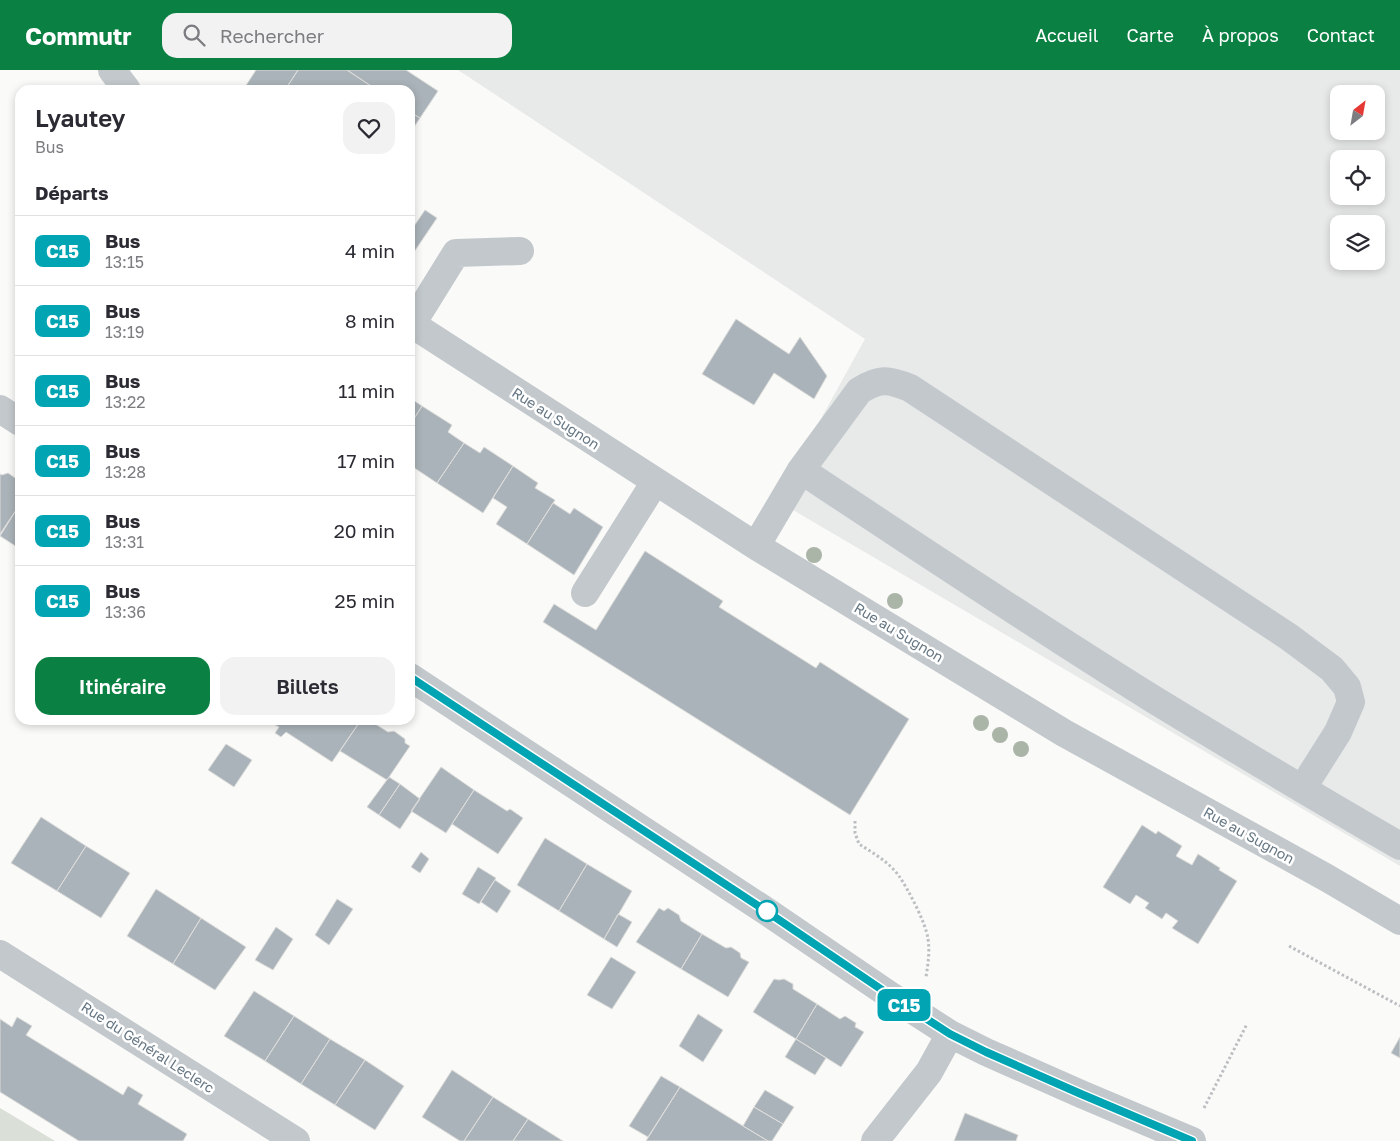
<!DOCTYPE html>
<html lang="fr">
<head>
<meta charset="utf-8">
<style>
  :root { --surface:#fff; --page:#f2f2f3; --text:#2b2b33; --muted:#7c7c81; --line:#e1e1e2; --accent:#0b8043 }
  body { margin:0; font-family:"Golos Text",sans-serif; background:var(--page); color:var(--text); height:100vh; display:flex; flex-direction:column; font-size:19px; white-space:nowrap }
  * { box-sizing:border-box; margin:0 }
  p { font-size:16px; color:var(--muted) }
  .icon { flex:none; width:28px; height:28px; fill:none; stroke:currentColor; stroke-width:2; stroke-linecap:round; stroke-linejoin:round }
  .map { position:relative; flex:1; overflow:hidden }
  .sheet { position:absolute; left:15px; top:15px; width:400px; height:640px; display:flex; flex-direction:column; background:var(--surface); border-radius:15px; box-shadow:0 2px 8px #0003 }
  .sheet>* { flex:none }
  .badge { padding:0 10px; border-radius:8px; font-size:18px; line-height:32px }
  .needle { width:32px; rotate:31deg }
  .controls { position:absolute; left:1330px; top:15px; display:grid; gap:10px }
  .controls a { display:grid; place-items:center; width:55px; height:55px; border-radius:10px; background:var(--surface); box-shadow:0 2px 8px #0003; font-size:25px }
  .map>.badge { position:absolute; translate:-50% -50%; box-shadow:0 0 0 2px #fff }
  h2 { padding:0 20px; font-size:19px; line-height:45px }
  .round { display:grid; place-items:center; flex:none; width:52px; height:52px; border-radius:15px; background:var(--page) }
  .summary { display:flex; align-items:center; justify-content:space-between; height:85px; padding:0 20px }
  h1 { font-size:24px; font-weight:600; line-height:38px }
  .cta { display:flex; gap:10px; margin-top:auto; padding:10px 20px }
  .cta a { flex:1; height:58px; border-radius:15px; background:var(--accent); color:#fff; font-size:20px; font-weight:600; line-height:58px; text-align:center }
  .cta a+a { background:var(--page); color:var(--text) }
  ul { padding:0; list-style:none }
  li { display:flex; align-items:center; gap:15px; height:70px; padding:0 20px; border-top:1px solid var(--line) }
  li div { flex:1 }
  li b { display:block; font-size:19px }
  li em { font-style:normal }
  li .badge { min-width:55px; font-weight:700; text-align:center }
  header { display:flex; align-items:center; gap:30px; box-sizing:border-box; height:70px; padding:0 25px; background:var(--accent); color:#fff }
  header strong { font-size:24px }
  nav { display:flex; gap:28px; margin-inline-start:auto; font-size:18px }
  .search { width:350px; height:45px; background:var(--page); display:flex; align-items:center; gap:12px; box-sizing:border-box; padding:0 18px; border-radius:15px; color:var(--muted); font-size:19px }
  .map>svg:first-child { display:block }
</style>
</head>
<body>
<header>
<strong>Commutr</strong>
<div class="search"><svg class="icon" aria-label="search" viewBox="0 0 24 24"><circle cx="10" cy="10" r="6"/><path d="M15 15l6 6"/></svg>Rechercher</div>
<nav><a>Accueil</a><a>Carte</a><a>À propos</a><a>Contact</a></nav>
</header>
<div class="map">
<svg width="1400" height="1071" viewBox="0 0 1400 1071">
  <rect width="100%" height="100%" fill="#fafaf8"/>
  <path fill="#e8e9e9" fill-rule="evenodd" d="M 458,0 L 1400,0 L 1400,796 L 776,430 L 865,269 ZM 1339,24 L 1376,24 L 1376,61 L 1339,61 ZM 1339,89 L 1376,89 L 1376,126 L 1339,126 ZM 1339,154 L 1376,154 L 1376,191 L 1339,191 Z"/>
  <path fill="#dadfd7" d="M 0,1038 L 55,1071 L 0,1071 Z"/>
  <path fill="#aab3b9" stroke="#dcdcda" d="M 256,0 L 298,0 L 285,20 L 243,20 Z
    M 298,0 L 347,0 L 377,20 L 285,20 Z
    M 347,0 L 406,0 L 438,21 L 420,48 L 410,42 L 410,20 L 377,20 Z
    M 410,42 L 420,48 L 410,63 Z
    M 425,140 L 437,148 L 410,188 L 410,162 Z
    M 736,249 L 789,284 L 800,267 L 827,306 L 814,329 L 774,303 L 754,335 L 702,304 Z
    M 410,328 L 422,336 L 410,355 Z
    M 422,336 L 452,355 L 448,362 L 464,373 L 437,413 L 410,395 L 410,355 Z
    M 464,373 L 480,383 L 484,377 L 513,396 L 483,443 L 437,413 Z
    M 513,396 L 538,413 L 535,418 L 555,430 L 527,474 L 496,454 L 507,437 L 493,428 Z
    M 8,403 L 18,410 L 16,415 L 20,417 L 20,434 L 0,464 L 0,404 L 2,405 Z
    M 553,433 L 570,444 L 574,438 L 603,457 L 574,505 L 527,474 Z
    M 20,434 L 20,479 L 0,466 Z
    M 645,481 L 723,531 L 719,537 L 816,598 L 820,592 L 909,649 L 850,745 L 543,552 L 554,534 L 596,560 Z
    M 279,650 L 361,650 L 332,692 L 286,662 L 281,667 L 275,663 L 279,657 L 275,655 Z
    M 361,650 L 369,650 L 388,662 L 394,661 L 405,669 L 405,673 L 410,676 L 387,710 L 340,681 Z
    M 226,674 L 252,690 L 234,717 L 208,700 Z
    M 441,697 L 474,720 L 446,763 L 411,741 Z
    M 389,707 L 400,714 L 379,745 L 367,737 Z
    M 400,714 L 420,729 L 400,759 L 379,745 Z
    M 474,720 L 507,741 L 510,739 L 523,748 L 498,784 L 452,754 Z
    M 41,747 L 86,776 L 57,821 L 11,793 Z
    M 1142,755 L 1156,764 L 1158,761 L 1182,776 L 1176,786 L 1192,795 L 1198,784 L 1220,798 L 1219,800 L 1237,811 L 1198,874 L 1172,858 L 1178,851 L 1166,843 L 1162,849 L 1145,838 L 1149,833 L 1136,825 L 1130,834 L 1103,817 Z
    M 545,768 L 587,794 L 559,841 L 517,815 Z
    M 86,776 L 130,803 L 101,848 L 57,821 Z
    M 421,782 L 429,789 L 420,803 L 411,797 Z
    M 587,794 L 632,821 L 604,869 L 559,841 Z
    M 478,797 L 496,808 L 479,834 L 462,824 Z
    M 495,810 L 511,821 L 497,843 L 481,832 Z
    M 156,819 L 201,848 L 173,894 L 127,866 Z
    M 337,829 L 353,839 L 329,875 L 315,865 Z
    M 659,838 L 664,841 L 668,838 L 679,845 L 681,851 L 702,864 L 681,899 L 636,872 Z
    M 618,844 L 632,852 L 617,877 L 604,869 Z
    M 201,848 L 246,877 L 215,920 L 173,894 Z
    M 276,857 L 293,869 L 273,900 L 255,890 Z
    M 702,864 L 726,878 L 731,877 L 740,883 L 741,888 L 749,892 L 728,927 L 681,899 Z
    M 611,887 L 636,902 L 612,939 L 587,925 Z
    M 774,909 L 779,910 L 784,909 L 793,914 L 793,919 L 817,934 L 796,969 L 753,942 Z
    M 254,921 L 294,946 L 265,991 L 224,966 Z
    M 817,934 L 840,949 L 845,946 L 856,953 L 855,957 L 864,962 L 841,997 L 796,969 Z
    M 698,944 L 723,960 L 703,992 L 679,976 Z
    M 294,946 L 330,969 L 301,1014 L 265,991 Z
    M 17,947 L 32,956 L 26,965 L 123,1025 L 128,1016 L 143,1025 L 138,1034 L 187,1064 L 183,1071 L 79,1071 L 0,1022 L 0,949 L 12,957 Z
    M 1400,967 L 1400,988 L 1391,983 Z
    M 330,969 L 365,990 L 335,1035 L 301,1014 Z
    M 796,969 L 826,988 L 815,1005 L 785,987 Z
    M 365,990 L 404,1016 L 375,1060 L 335,1035 Z
    M 452,1000 L 493,1027 L 464,1071 L 460,1071 L 422,1047 Z
    M 661,1006 L 680,1017 L 648,1067 L 629,1056 Z
    M 680,1017 L 743,1056 L 768,1071 L 646,1071 Z
    M 765,1020 L 794,1037 L 783,1054 L 754,1037 Z
    M 493,1027 L 528,1049 L 513,1071 L 464,1071 Z
    M 754,1037 L 783,1054 L 772,1071 L 768,1071 L 743,1056 Z
    M 965,1043 L 1018,1065 L 1016,1071 L 954,1071 Z
    M 528,1049 L 563,1071 L 513,1071 Z"/>
  <g fill="none" stroke-linecap="round" stroke-linejoin="round">
    <path stroke="#bbbfc2" stroke-width="3" stroke-dasharray="2.5 2.5" stroke-linecap="butt" d="M 855,751 L 855,763 L 859,774 C 873,783 889,792 899,806 C 908,819 926,853 928,869 C 930,882 928,894 926,907
      M 1289,876 L 1400,936
      M 1204,1038 L 1247,954"/>
    <path stroke="#c3c8cc" stroke-width="28" d="M 112,0 L 127,20
      M 410,253 L 756,476 L 1064,663 L 1327,808 L 1400,851
      M 412,254 L 456,183 L 520,181
      M 0,339 L 20,352
      M 801,400 C 917,477 1034,555 1153,629 C 1235,679 1317,728 1400,776
      M 756,476 L 801,400 L 859,321 C 879,308 888,309 910,318 L 1289,567 L 1332,599 L 1347,617 L 1351,632 L 1338,662 L 1302,719
      M 585,523 L 655,412
      M 410,607 L 766,841 L 891,926 L 950,964 L 986,982 L 1081,1024 L 1192,1071
      M 0,884 L 296,1071
      M 875,1071 L 929,1002 L 950,964"/>
  </g>
  <g fill="#aab4a7">
    <circle cx="814" cy="485" r="8"/>
    <circle cx="895" cy="531" r="8"/>
    <circle cx="981" cy="653" r="8"/>
    <circle cx="1000" cy="665" r="8"/>
    <circle cx="1021" cy="679" r="8"/>
  </g>
  <g fill="none" stroke-linecap="round" stroke-linejoin="round">
    <g stroke="#fff" stroke-width="11">
      <path id="line" d="M 410,607 L 766,841 L 891,926 L 950,964 L 986,982 L 1081,1024 L 1192,1071"/>
    </g>
    <use href="#line" stroke="#00a4b2" stroke-width="8"/>
  </g>
  <circle fill="#fff" stroke="#00a4b2" stroke-width="2.5" cx="767" cy="841" r="10"/>
  <g text-anchor="middle" dominant-baseline="central" stroke-width="5" stroke-linejoin="round" paint-order="stroke">
    <g font-size="14" fill="#657683" stroke="#fff">
      <text transform="translate(556 348) rotate(33)">Rue au Sugnon</text>
      <text transform="translate(899 562) rotate(31)">Rue au Sugnon</text>
      <text transform="translate(1249 765) rotate(29)">Rue au Sugnon</text>
      <text transform="translate(148 977) rotate(33)">Rue du Général Leclerc</text>
    </g>
  </g>
</svg>
<div class="controls">
<a><svg class="needle" viewBox="-14 -14 28 28"><path d="M0-13l5 13h-10z" fill="#e53935"/><path d="M0 13l5-13h-10z" fill="#7c7c81"/></svg></a>
<a><svg class="icon" aria-label="locate" viewBox="0 0 24 24"><circle cx="12" cy="12" r="6"/><path d="M12 2v4M12 18v4M2 12h4M18 12h4"/></svg></a>
<a><svg class="icon" aria-label="layers" viewBox="0 0 24 24"><path d="M12 4l9 5-9 5-9-5zM3 14l9 5 9-5"/></svg></a>
</div>
<b class="badge" style="left:904px;top:935px;background:#00a4b2;color:#fff">C15</b>
<section class="sheet">
<div class="summary"><div><h1>Lyautey</h1><p>Bus</p></div><a class="round"><svg class="icon" aria-label="heart" viewBox="0 0 24 24"><path d="M12 20l-8-8c-3-5 5-10 8-4 3-6 11-1 8 4z"/></svg></a></div>
<h2>Départs</h2>
<ul>
<li><span class="badge" style="background:#00a4b2;color:#fff">C15</span><div><b>Bus</b><p>13:15</p></div><em>4 min</em></li>
<li><span class="badge" style="background:#00a4b2;color:#fff">C15</span><div><b>Bus</b><p>13:19</p></div><em>8 min</em></li>
<li><span class="badge" style="background:#00a4b2;color:#fff">C15</span><div><b>Bus</b><p>13:22</p></div><em>11 min</em></li>
<li><span class="badge" style="background:#00a4b2;color:#fff">C15</span><div><b>Bus</b><p>13:28</p></div><em>17 min</em></li>
<li><span class="badge" style="background:#00a4b2;color:#fff">C15</span><div><b>Bus</b><p>13:31</p></div><em>20 min</em></li>
<li><span class="badge" style="background:#00a4b2;color:#fff">C15</span><div><b>Bus</b><p>13:36</p></div><em>25 min</em></li>
</ul>
<div class="cta"><a>Itinéraire</a><a>Billets</a></div>
</section>
</div>
</body>
</html>
